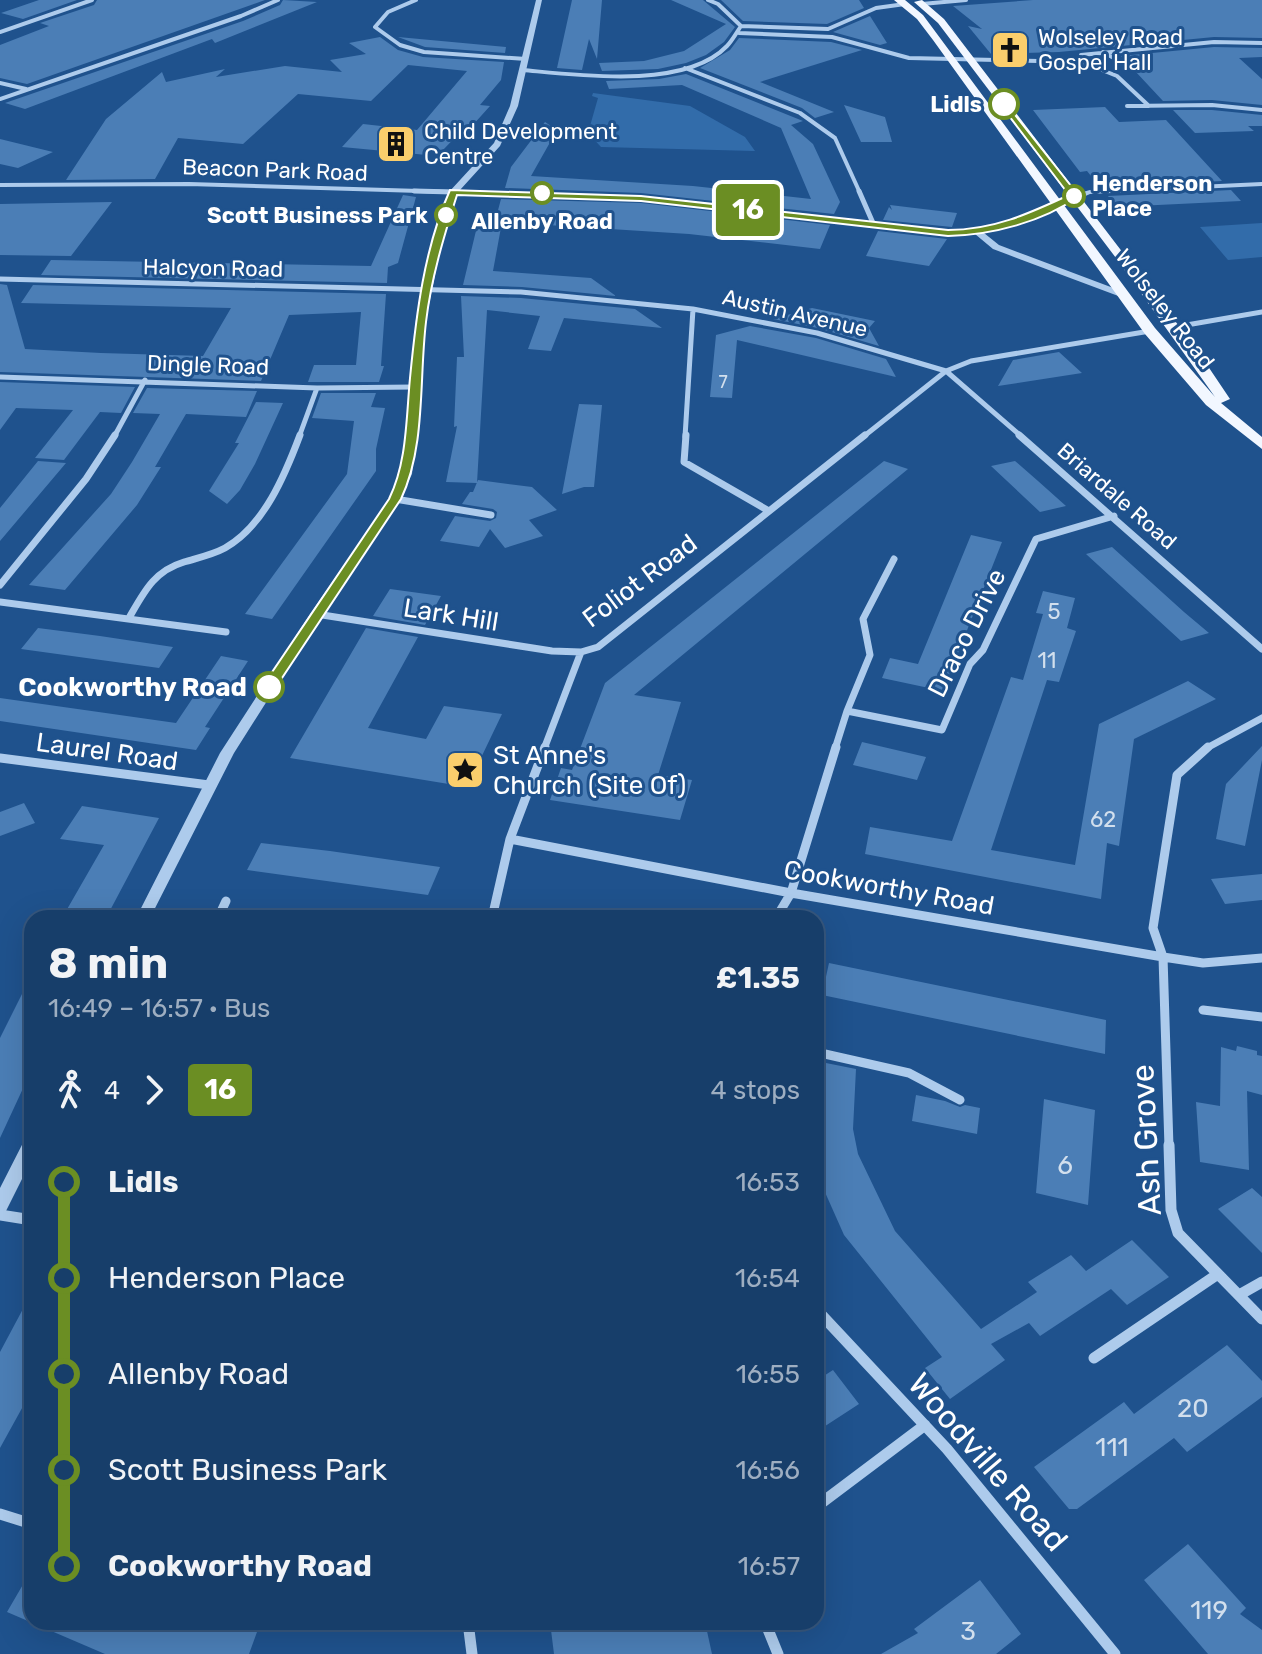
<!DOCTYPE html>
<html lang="en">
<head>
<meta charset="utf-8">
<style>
  :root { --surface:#173e6a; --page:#244972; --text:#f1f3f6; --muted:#9eaec1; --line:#36577e }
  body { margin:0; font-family:Rubik,sans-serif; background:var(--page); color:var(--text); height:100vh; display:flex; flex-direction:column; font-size:30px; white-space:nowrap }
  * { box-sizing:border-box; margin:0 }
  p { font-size:26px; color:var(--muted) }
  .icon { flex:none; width:44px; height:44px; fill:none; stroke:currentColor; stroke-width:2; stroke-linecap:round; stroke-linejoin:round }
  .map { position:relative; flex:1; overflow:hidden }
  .sheet { position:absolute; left:24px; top:910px; width:800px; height:720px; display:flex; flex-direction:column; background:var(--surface); border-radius:24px; box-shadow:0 8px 32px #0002,0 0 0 2px var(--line) }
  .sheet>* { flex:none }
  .badge { padding:0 16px; border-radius:6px; font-size:28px; line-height:52px }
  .map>.badge { position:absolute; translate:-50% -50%; box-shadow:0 0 0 4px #fff }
  .legs { display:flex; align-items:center; gap:12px; height:88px; padding:0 24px; font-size:26px }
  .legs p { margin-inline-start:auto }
  .summary { display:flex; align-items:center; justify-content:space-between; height:136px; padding:0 24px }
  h1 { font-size:44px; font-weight:700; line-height:60px }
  ul { padding:0 24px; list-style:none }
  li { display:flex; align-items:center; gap:28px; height:96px; font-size:30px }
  li i { display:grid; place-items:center; width:12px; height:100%; margin:0 10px; background:currentColor }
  li i::after { content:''; width:20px; height:20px; margin:-10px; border:6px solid; border-radius:50%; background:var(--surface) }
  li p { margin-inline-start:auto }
  li:first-child i { background:linear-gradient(#0000 50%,currentColor 0) }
  li:last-child i { background:linear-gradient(currentColor 50%,#0000 0) }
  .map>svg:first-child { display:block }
</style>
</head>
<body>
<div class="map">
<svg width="1262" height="1654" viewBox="0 0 1262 1654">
  <rect width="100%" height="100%" fill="#1f528d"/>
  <path fill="#326caa" d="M 593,93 L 690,106 L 745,137 L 755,151 L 601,147 L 588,133 L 598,98 L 592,96 Z
    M 1262,223 L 1262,257 L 1228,260 L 1200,227 Z"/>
  <path fill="#4b7eb6" d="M 39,0 L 77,0 L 23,19 L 1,13 Z
    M 97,0 L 265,0 L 27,84 L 0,78 L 0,45 L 49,26 L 40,23 L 94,5 Z
    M 283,0 L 317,2 L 215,43 L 212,39 L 25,109 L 5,103 L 243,21 L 280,5 Z
    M 572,0 L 602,0 L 597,59 L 589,39 L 582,70 L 557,68 Z
    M 671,0 L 703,0 L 735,27 L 724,42 L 706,55 L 686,63 L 658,69 L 602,71 L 599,63 L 644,61 L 684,51 L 726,24 Z
    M 721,0 L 859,0 L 864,8 L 827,24 L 743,21 Z
    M 1033,0 L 1262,0 L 1262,38 L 1214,37 L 1059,52 L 991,54 L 968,26 L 982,29 L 953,6 Z
    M 870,16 L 887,43 L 880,45 L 833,32 Z
    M 380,37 L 398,50 L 423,57 L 504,62 L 501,80 L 480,105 L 490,106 L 472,126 L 466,126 L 443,150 L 432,149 L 427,155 L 342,147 L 363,124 L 417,130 L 467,71 L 408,65 L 371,101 L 298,94 L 243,144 L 178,138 L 155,179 L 66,180 L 106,119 L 162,72 L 166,82 L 225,69 L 216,77 L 285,66 L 342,72 L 330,60 L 366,54 L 349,43 Z
    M 398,37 L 506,47 L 505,53 L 425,47 Z
    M 739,38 L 831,42 L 862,50 L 760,82 L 834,112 L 815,118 L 802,108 L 700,68 L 730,50 Z
    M 1214,47 L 1262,48 L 1262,57 L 1239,58 L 1262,79 L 1262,105 L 1212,100 L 1163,101 L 1121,56 Z
    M 686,74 L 803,121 L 791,125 L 813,144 L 840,202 L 834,214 L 641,193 L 505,188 L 511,167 L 545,122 L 557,130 L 531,176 L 693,186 L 811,199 L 781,128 L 682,85 L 609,89 L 606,81 L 659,79 Z
    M 844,105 L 885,117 L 892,142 L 861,142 Z
    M 1105,107 L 1119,122 L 1166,120 L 1222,181 L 1100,187 L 1087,171 L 1080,172 L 1033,110 Z
    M 1173,110 L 1212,110 L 1262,115 L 1262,126 L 1248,126 L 1254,131 L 1195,133 Z
    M 0,139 L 53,152 L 18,168 L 0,164 Z
    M 1231,190 L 1241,201 L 1116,207 L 1108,196 Z
    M 403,195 L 416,197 L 398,263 L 388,267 L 387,283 L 41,275 L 51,260 L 371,266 Z
    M 501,199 L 641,203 L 830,225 L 820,249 L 689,234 L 502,222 L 493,271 L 591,278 L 616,296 L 522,287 L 463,285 L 480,214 L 497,214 Z
    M 112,202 L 71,256 L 0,255 L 0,204 Z
    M 890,205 L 923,209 L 957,213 L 952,227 L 883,220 L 889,207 L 892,210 Z
    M 878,231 L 947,239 L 929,266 L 866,256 Z
    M 0,284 L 7,285 L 25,349 L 101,353 L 203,356 L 231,308 L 21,303 L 33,285 L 386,294 L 381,366 L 384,366 L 379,382 L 308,382 L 314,365 L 356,365 L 361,312 L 289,315 L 261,381 L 0,372 Z
    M 461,296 L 521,298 L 635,309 L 662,328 L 564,318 L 551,351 L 528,349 L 540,316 L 487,310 L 477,483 L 446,482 L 457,426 L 454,427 L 457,357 L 464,357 Z
    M 812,308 L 875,321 L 869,328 L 879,346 L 818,328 L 773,319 Z
    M 750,326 L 816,338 L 886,359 L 896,377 L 737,340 L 732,398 L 710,397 L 716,335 Z
    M 1059,352 L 1082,373 L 998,386 L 1013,360 Z
    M 0,382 L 135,387 L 121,413 L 100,412 L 64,460 L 35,458 L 73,410 L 16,408 L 0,430 Z
    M 147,388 L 257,391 L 246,417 L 186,414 L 155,467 L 161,467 L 137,505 L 65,590 L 29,585 L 111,494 L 132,462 L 160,414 L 133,413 Z
    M 321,393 L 376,393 L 371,407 L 385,408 L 376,449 L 376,471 L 272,619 L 245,614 L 347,474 L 354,421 L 312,418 Z
    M 256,402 L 283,403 L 255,464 L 240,490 L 227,504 L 209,491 L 239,443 L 235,443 Z
    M 579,404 L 602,405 L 594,487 L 584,487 L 562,494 Z
    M 38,461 L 66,463 L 0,541 L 0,508 Z
    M 884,461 L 908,469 L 634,695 L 681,702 L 658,775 L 692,780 L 680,820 L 550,800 L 561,768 L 572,770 L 605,683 Z
    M 1015,461 L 1038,481 L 1066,506 L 1040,512 L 991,466 Z
    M 478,480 L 532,487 L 557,510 L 529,520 L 543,536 L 505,548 L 490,529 L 479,547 L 440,541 L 455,516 L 490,521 L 496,518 L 497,512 L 493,509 L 462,504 L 470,492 L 473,492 Z
    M 971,535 L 1002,542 L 943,691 L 882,678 L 890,658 L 918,664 Z
    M 1112,547 L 1184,612 L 1209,633 L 1181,641 L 1086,554 Z
    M 390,589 L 441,596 L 425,625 L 373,616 Z
    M 1043,591 L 1075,598 L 1067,628 L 1076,631 L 1059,682 L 1047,680 L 991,850 L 1075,865 L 1099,724 L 1188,681 L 1216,699 L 1134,739 L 1119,846 L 1107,843 L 1101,899 L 865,854 L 870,827 L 952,841 L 1011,677 L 1023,680 L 1043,614 L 1036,613 Z
    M 38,628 L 100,636 L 173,647 L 159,668 L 21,649 Z
    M 366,628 L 418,637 L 368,728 L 426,739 L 444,706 L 502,714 L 467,787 L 290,758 Z
    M 221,656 L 248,661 L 205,727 L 210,728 L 196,750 L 0,721 L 0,698 L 176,723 Z
    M 862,742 L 926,757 L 917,780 L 853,765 Z
    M 1262,746 L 1262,760 L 1245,846 L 1216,839 L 1226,784 Z
    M 24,803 L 35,823 L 0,836 L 0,812 Z
    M 82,806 L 159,818 L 106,918 L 62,918 L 104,845 L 60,839 Z
    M 261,843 L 330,851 L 440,867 L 428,895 L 247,870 Z
    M 1262,874 L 1262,900 L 1225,904 L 1211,879 Z
    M 829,963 L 1106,1020 L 1105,1054 L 822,995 Z
    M 32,974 L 32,1069 L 0,1138 L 0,1038 Z
    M 1237,1046 L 1257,1051 L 1257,1055 L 1262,1056 L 1262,1095 L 1247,1091 L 1249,1170 L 1200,1162 L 1196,1102 L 1220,1106 L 1221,1047 L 1236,1051 Z
    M 816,1061 L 856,1069 L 853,1129 L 858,1154 L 895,1231 L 981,1329 L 1037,1292 L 1028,1282 L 1071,1255 L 1086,1271 L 1132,1240 L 1169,1277 L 1127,1305 L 1111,1289 L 1040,1336 L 1029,1323 L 991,1344 L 1005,1360 L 950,1399 L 925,1368 L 942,1357 L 844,1235 L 816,1172 Z
    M 916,1095 L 945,1101 L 960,1107 L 965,1105 L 980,1108 L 977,1134 L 912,1121 Z
    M 1044,1099 L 1095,1110 L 1088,1205 L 1036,1193 Z
    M 1252,1188 L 1262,1197 L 1262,1253 L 1218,1209 Z
    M 32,1292 L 32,1390 L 0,1448 L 0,1352 Z
    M 1227,1345 L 1262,1381 L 1262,1397 L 1187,1452 L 1174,1438 L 1077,1509 L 1069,1509 L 1034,1467 L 1124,1402 L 1134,1414 Z
    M 833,1370 L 859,1404 L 816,1432 L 816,1381 Z
    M 1188,1544 L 1246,1608 L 1240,1614 L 1262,1630 L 1262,1654 L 1208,1654 L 1144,1580 Z
    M 32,1569 L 32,1622 L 224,1622 L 257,1632 L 249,1654 L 105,1654 L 7,1612 Z
    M 980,1580 L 1021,1634 L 996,1654 L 881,1654 L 918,1633 L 914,1629 Z
    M 550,1622 L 705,1622 L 712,1654 L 554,1654 Z"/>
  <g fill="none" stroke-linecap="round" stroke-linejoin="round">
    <path stroke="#adcbec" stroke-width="4" d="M 416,0 L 388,12 L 375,27 L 400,45 L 424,52 L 526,59
      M 922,4 L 966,0
      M 741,26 L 828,29 L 876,8 L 905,4
      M 0,32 L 92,0
      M 739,33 L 832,37 L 909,58 L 1082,62 L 1117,76 L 1149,106
      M 1103,52 L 1121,62
      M 1081,55 L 1214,42 L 1262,43
      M 685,68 L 800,113 L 835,138 L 860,193
      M 523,70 C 577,75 685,90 727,46 C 732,41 737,32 741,26 L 718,4 L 708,0
      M 0,83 L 26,89
      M 0,99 L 241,16 L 278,0
      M 1127,106 L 1212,105 L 1262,110
      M 0,185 L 189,184 L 453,192"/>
    <path stroke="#adcbec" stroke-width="5" d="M 414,191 L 453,192
      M 859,191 L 873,223
      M 0,279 L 521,292 L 693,309 L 817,333 L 946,371 L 1022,437
      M 1175,327 L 1262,312
      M 0,377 L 317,388 L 413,387
      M 114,437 L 145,380
      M 299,437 L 317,388
      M 685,437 L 693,309
      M 863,437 L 946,371 L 971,361 L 1150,331"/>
    <path stroke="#adcbec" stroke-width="7" d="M 686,435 L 684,462 L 769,511
      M 1019,435 L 1262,649
      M 395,499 L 491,515
      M 0,585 L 86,479 L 115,435
      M 0,602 L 226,632
      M 316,614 L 552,651 L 581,652
      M 129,618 C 144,592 154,571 184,562 C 197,558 212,555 225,548 C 264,526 285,475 300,435
      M 847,711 L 870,655 L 863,619 L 894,559
      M 544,749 L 581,652 L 598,647 L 865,435
      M 835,749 L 847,711 L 942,730 L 970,664 L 983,650 L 1036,539 L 1114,516
      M 1205,749 L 1262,718"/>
    <path stroke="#adcbec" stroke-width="9" d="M 0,758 L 209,785
      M 510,839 L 791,893 L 1163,957 L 1203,963 L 1262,958
      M 218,918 L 226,901
      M 492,918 L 510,839 L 545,747
      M 776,918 L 791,893 L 836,747
      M 1203,1010 L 1262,1017
      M 816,1052 L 909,1073 L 960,1100
      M 1169,1147 L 1163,957 L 1153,928 L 1177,775 L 1208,747"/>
    <path stroke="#adcbec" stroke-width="11" d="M 1169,1145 L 1171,1210 L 1178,1233 L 1262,1319
      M 0,1215 L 32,1220
      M 1239,1295 L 1262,1282
      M 816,1309 L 947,1449 L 1115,1654
      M 1094,1358 L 1218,1274
      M 816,1507 L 925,1425
      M 0,1514 L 32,1524
      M 468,1622 L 472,1654
      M 765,1622 L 778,1654"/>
    <path fill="#adcbec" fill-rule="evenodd" d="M 536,0 L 542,0 L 518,106 L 500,146 L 460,190 L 641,196 L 948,230 C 967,230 987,229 1006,223 C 1035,214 1060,197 1090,190 L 1262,182 L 1262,186 L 1090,194 L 1021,224 L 984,233 L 999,245 L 1124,292 L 1126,294 L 1121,297 L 993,249 L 975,234 L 948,236 L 641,200 L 456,195 L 442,241 L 426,319 L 412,474 L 400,499 L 322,614 L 234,753 L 150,918 L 136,918 L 220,753 L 310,614 L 390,499 L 402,474 L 416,319 L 434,241 L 449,192 L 494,143 L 510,106 Z
      M 32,1135 L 32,1159 L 6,1211 L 0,1214 L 0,1188 L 26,1137 Z"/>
    <path fill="#f2f7ff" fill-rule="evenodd" d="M 894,0 L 905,0 L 923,15 L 1155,328 L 1215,397 L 1116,258 L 938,23 L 914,2 L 922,0 L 944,19 L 1195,347 L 1230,399 L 1221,403 L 1262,437 L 1262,449 L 1206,405 L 1145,334 L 933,40 L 917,19 Z"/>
  </g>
  <path fill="#6b8e23" stroke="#fff" stroke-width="2" d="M 1004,101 L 1079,196 C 1043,222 992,235 948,236 L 641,201 L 457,195 C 444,236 431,279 426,322 C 419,380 426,446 401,499 L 274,690 L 264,690 L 262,687 L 389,499 C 407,462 406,420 410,378 C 416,316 424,248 450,190 L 641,196 L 948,230 C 993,230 1028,214 1069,195 L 1000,104 Z"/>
  <defs>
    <g id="church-square" transform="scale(2)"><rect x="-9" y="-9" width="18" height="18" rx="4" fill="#face6c" stroke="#1f528d"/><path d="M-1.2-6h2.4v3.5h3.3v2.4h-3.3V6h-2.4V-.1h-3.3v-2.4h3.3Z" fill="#111"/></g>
    <g id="building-square" transform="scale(2)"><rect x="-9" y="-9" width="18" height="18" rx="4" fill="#face6c" stroke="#1f528d"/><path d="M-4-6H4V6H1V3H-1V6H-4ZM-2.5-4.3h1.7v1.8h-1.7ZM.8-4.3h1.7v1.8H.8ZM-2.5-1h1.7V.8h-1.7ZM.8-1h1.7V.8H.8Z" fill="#111"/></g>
    <g id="sight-square" transform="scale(2)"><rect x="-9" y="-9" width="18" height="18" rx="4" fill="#face6c" stroke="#1f528d"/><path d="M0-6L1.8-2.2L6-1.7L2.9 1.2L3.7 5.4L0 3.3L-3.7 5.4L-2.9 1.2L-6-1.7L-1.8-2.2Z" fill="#111"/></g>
  </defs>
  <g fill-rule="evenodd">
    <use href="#church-square" x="1010" y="50"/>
    <use href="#building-square" x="396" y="144"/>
    <use href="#sight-square" x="465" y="770"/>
  </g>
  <g fill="#fff" stroke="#6b8e23" stroke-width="4">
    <circle cx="1004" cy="104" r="14"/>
    <circle cx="542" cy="193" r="10"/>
    <circle cx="1074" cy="196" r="10"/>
    <circle cx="446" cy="215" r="10"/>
    <circle cx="269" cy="687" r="14"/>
  </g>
  <g text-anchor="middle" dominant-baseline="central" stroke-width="6" stroke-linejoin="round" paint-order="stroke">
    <g font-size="18" fill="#d2dfed">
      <text x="723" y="382">7</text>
    </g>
    <g font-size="22" fill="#fff" stroke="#1f528d" text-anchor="start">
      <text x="1038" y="37">Wolseley Road<tspan x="1038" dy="25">Gospel Hall</tspan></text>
      <text x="424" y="131">Child Development<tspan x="424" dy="25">Centre</tspan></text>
    </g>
    <g font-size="22" font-weight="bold" fill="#fff" stroke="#1f528d" text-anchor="end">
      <text x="982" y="104">Lidls</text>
      <text x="1092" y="183" text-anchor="start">Henderson<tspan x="1092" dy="25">Place</tspan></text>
      <text x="428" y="215">Scott Business Park</text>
      <text x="542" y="221" text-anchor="middle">Allenby Road</text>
    </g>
    <g font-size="22" fill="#fff" stroke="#1f528d">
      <text transform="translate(275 170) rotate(2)">Beacon Park Road</text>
      <text transform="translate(213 268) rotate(1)">Halcyon Road</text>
      <text transform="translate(1165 309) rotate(52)">Wolseley Road</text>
      <text transform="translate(795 313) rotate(13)">Austin Avenue</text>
      <text transform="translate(208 365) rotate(2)">Dingle Road</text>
      <text transform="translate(1117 496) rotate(41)">Briardale Road</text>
    </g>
    <g font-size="22" fill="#d2dfed">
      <text x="1054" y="611">5</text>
      <text x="1047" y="660">11</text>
      <text x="1103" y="819">62</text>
    </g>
    <g font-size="26" fill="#fff" stroke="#1f528d">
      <text transform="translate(640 581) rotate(-37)">Foliot Road</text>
      <text transform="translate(451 615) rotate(9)">Lark Hill</text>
      <text transform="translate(967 633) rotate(-63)">Draco Drive</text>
      <text transform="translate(107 752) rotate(8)">Laurel Road</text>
      <text transform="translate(889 888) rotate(10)">Cookworthy Road</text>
    </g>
    <g font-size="26" font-weight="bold" fill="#fff" stroke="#1f528d" text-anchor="end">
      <text x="247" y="687">Cookworthy Road</text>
    </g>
    <g font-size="26" fill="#fff" stroke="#1f528d" text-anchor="start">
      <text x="493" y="755">St Anne's<tspan x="493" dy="30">Church (Site Of)</tspan></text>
    </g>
    <g font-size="26" fill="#d2dfed">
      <text x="1065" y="1165">6</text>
      <text x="1193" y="1408">20</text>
      <text x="1112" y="1447">111</text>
      <text x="1209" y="1610">119</text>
      <text x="968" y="1631">3</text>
    </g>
    <g font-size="32" fill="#fff" stroke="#1f528d">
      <text transform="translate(1146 1140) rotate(-93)">Ash Grove</text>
      <text transform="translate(988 1462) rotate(49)">Woodville Road</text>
    </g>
  </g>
</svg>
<b class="badge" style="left:748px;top:210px;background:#6b8e23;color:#fff">16</b>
<section class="sheet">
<div class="summary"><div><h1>8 min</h1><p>16:49 – 16:57 · Bus</p></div><b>£1.35</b></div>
<div class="legs"><svg class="icon" aria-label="walk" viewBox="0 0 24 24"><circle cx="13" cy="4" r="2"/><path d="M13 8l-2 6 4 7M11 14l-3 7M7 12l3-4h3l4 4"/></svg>4<svg class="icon" aria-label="forward" viewBox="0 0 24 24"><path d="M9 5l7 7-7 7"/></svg><b class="badge" style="background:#6b8e23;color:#fff">16</b><p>4 stops</p></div>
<ul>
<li><i style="color:#6b8e23"></i><b>Lidls</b><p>16:53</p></li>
<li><i style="color:#6b8e23"></i><span>Henderson Place</span><p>16:54</p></li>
<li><i style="color:#6b8e23"></i><span>Allenby Road</span><p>16:55</p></li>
<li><i style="color:#6b8e23"></i><span>Scott Business Park</span><p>16:56</p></li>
<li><i style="color:#6b8e23"></i><b>Cookworthy Road</b><p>16:57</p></li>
</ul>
</section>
</div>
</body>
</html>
